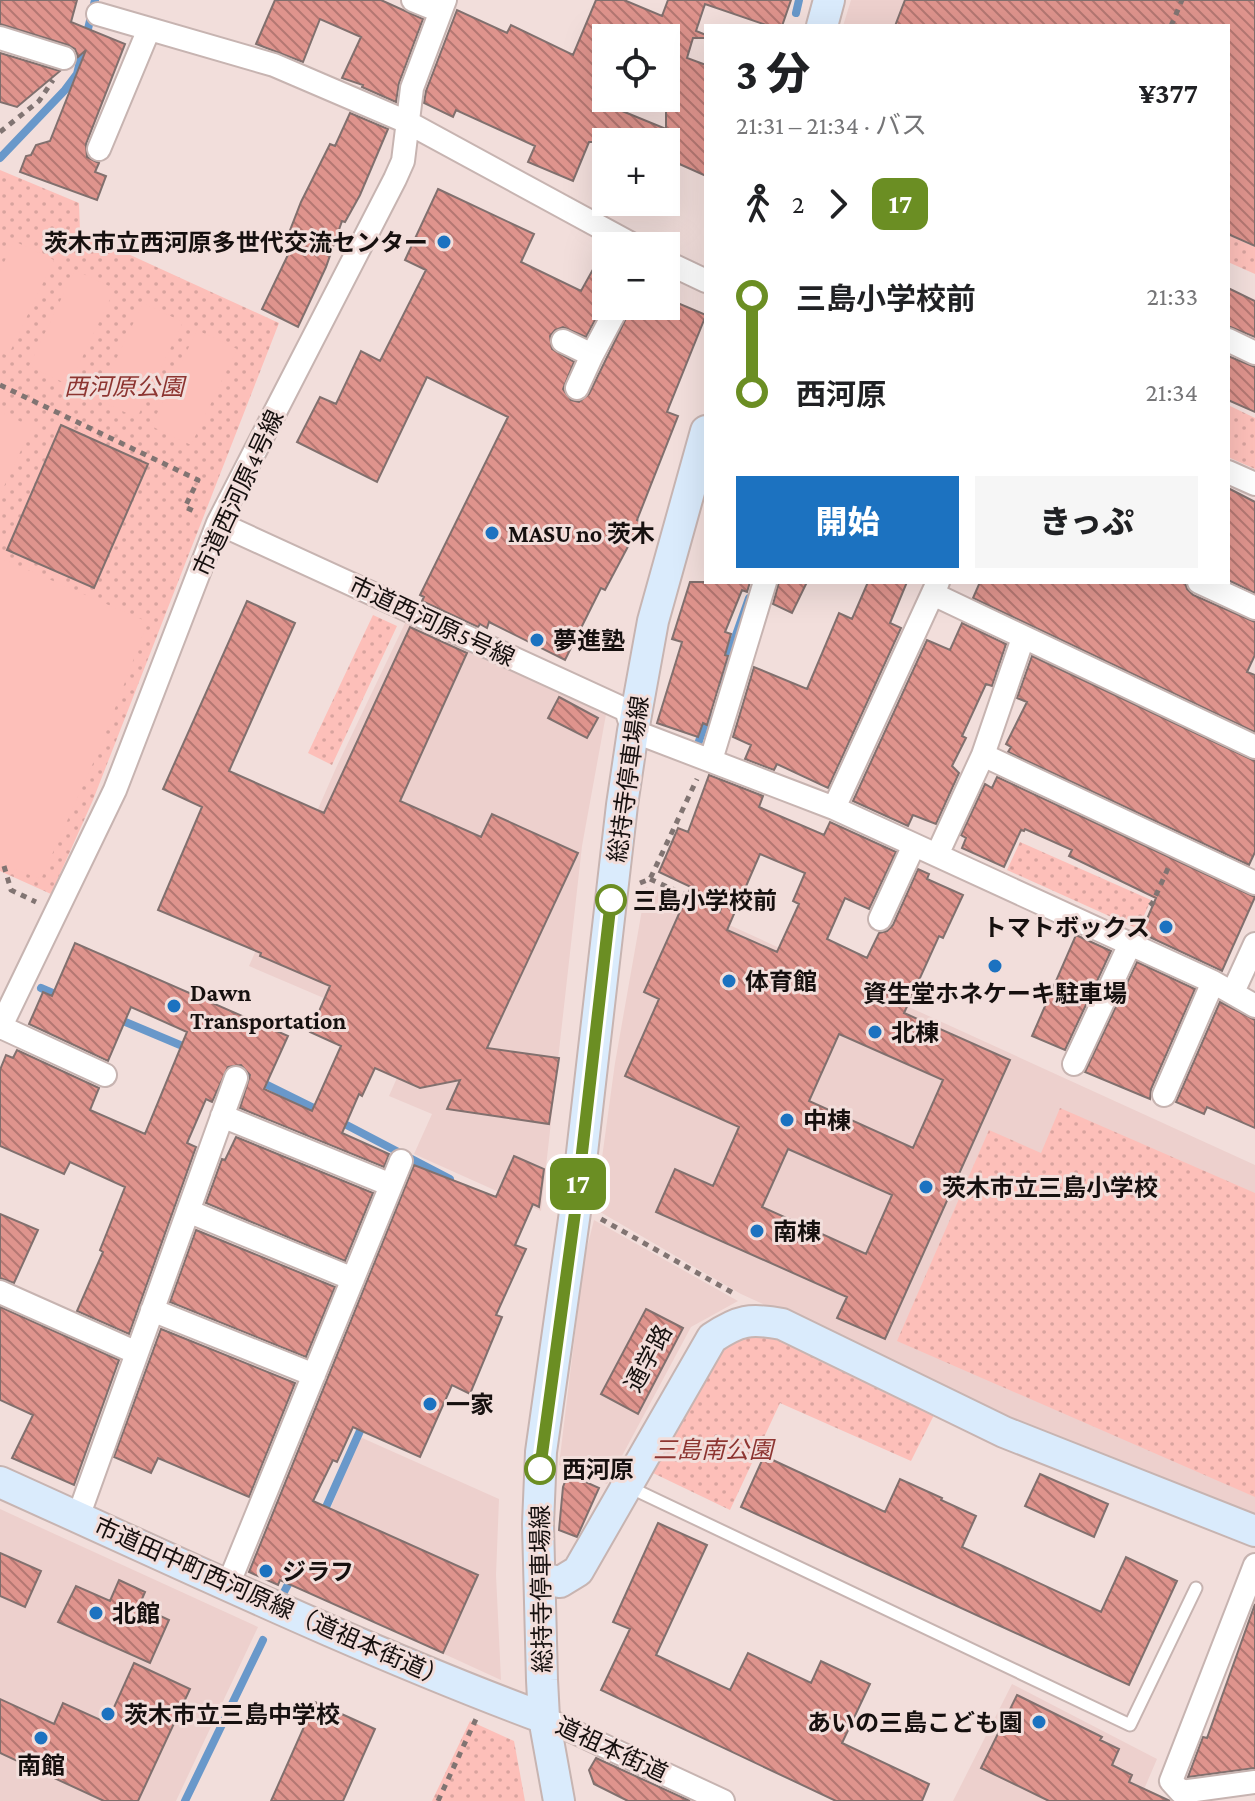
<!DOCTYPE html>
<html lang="ja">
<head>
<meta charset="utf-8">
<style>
  :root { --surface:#fff; --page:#f6f6f6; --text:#202124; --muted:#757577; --accent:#1c72c0 }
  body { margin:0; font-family:"Crimson Pro","Noto Sans JP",serif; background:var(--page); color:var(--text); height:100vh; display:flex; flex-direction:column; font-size:30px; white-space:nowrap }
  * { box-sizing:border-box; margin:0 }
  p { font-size:26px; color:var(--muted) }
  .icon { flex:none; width:44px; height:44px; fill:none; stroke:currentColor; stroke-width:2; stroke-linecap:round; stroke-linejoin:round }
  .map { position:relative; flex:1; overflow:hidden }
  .sheet { position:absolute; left:704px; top:24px; width:526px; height:560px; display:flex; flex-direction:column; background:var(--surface); border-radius:0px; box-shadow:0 8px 32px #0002 }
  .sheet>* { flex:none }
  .badge { padding:0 16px; border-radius:12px; font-size:28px; line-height:52px }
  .controls { position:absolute; left:592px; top:24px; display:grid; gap:16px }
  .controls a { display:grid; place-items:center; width:88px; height:88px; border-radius:0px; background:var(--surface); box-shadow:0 8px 32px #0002; font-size:40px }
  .map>.badge { position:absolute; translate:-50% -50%; box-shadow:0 0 0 4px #fff }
  .legs { display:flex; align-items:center; gap:12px; height:88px; padding:0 32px; font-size:26px }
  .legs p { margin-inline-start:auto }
  .head { display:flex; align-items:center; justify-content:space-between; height:136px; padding:0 32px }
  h1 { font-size:44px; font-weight:800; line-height:60px }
  .primary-button { display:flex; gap:16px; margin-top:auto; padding:16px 32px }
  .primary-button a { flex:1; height:92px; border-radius:0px; background:var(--accent); color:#fff; font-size:32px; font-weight:800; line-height:92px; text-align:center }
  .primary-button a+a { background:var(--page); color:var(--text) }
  ul { padding:0 32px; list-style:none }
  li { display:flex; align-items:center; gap:28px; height:96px; font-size:30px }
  li i { display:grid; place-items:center; width:12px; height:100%; margin:0 10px; background:currentColor }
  li i::after { content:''; width:20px; height:20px; margin:-10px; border:6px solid; border-radius:50%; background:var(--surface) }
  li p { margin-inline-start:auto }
  li:first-child i { background:linear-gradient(#0000 50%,currentColor 0) }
  li:last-child i { background:linear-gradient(currentColor 50%,#0000 0) }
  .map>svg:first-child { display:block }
</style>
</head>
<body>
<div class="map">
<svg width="1255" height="1801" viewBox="0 0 1255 1801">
  <defs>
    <pattern id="grass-dots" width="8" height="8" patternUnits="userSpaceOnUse" patternTransform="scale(2)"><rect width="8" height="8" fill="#fdbfb9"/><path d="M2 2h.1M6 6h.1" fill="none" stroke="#d8a39e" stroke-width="1.8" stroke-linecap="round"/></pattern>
    <pattern id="building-back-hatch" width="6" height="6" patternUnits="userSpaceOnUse" patternTransform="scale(2)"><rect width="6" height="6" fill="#df948d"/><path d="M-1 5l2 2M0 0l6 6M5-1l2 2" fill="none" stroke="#b47772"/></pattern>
  </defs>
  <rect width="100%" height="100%" fill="#f2dedb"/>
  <path fill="#edd0cd" d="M 851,0 L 1163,0 L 1152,26 L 843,26 Z
    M 407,619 L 607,709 L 582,846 L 541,1211 L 414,1154 L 432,1114 L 389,1096 L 415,1037 L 249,966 L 336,768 Z
    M 646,887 L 1255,1165 L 1255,1521 L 1116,1465 L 741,1294 L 595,1209 L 615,1063 Z
    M 594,1220 L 738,1301 L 691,1327 L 607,1484 L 559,1465 L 584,1260 Z
    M 360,1437 L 499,1499 L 496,1575 L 501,1680 L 298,1587 Z
    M 0,1509 L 258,1627 L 176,1801 L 0,1801 Z
    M 1012,1684 L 1157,1759 L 1139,1801 L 953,1801 Z"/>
  <path fill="url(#grass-dots)" d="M 0,170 L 79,203 L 80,232 L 279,323 L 93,800 L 51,894 L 0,871 Z
    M 1228,235 L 1255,247 L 1255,274 L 1228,262 Z
    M 1228,405 L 1255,418 L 1255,469 L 1228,457 Z
    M 373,615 L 397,626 L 332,765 L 308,753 Z
    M 1020,842 L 1151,900 L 1138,929 L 1007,870 Z
    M 1060,1108 L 1255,1193 L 1255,1497 L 897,1341 L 989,1130 L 1041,1153 Z
    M 744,1335 L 781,1335 L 937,1409 L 911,1461 L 780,1403 L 730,1510 L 653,1473 L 715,1360 L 729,1345 Z
    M 470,1721 L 514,1741 L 525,1801 L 432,1801 Z"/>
  <path fill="#fdbfb9" d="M 14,241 L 54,260 L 8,356 L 0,352 L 0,271 Z
    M 75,270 L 115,289 L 69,385 L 29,366 Z
    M 143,303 L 183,322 L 137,418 L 97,399 Z
    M 197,330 L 237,349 L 191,445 L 151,426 Z
    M 0,412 L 32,427 L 0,495 Z
    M 0,558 L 148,622 L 99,750 L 41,879 L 0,864 Z"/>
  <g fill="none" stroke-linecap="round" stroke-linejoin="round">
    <path stroke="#6998ca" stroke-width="8" d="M 796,13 L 799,0
      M 0,158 L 65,90 L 77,74 L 95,0
      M 719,683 L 749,598
      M 698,744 L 708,715
      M 41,988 L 62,997
      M 116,1018 L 192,1050
      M 237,1070 L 322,1112
      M 337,1120 L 450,1179 L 447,1189
      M 322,1516 L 364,1422
      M 284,1592 L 293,1575
      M 185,1801 L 263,1640"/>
  </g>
  <path fill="url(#building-back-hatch)" stroke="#81706e" stroke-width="2" fill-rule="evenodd" d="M 0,0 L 77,0 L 71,22 L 125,44 L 86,144 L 87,157 L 99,163 L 95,172 L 106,176 L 97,200 L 20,172 L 26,156 L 31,155 L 36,145 L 50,141 L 86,50 L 78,57 L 75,49 L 68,45 L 0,24 Z
    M 275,0 L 381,0 L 423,19 L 399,83 L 396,102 L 362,87 L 363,85 L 342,78 L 361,37 L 320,19 L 303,62 L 256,44 Z
    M 596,0 L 624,0 L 662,16 L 668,0 L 791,0 L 782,26 L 769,26 L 705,4 L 696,31 L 706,35 L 706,38 L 693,38 L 687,58 L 706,65 L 706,176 L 666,158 L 666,142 L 589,142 L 573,181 L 528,162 L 535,146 L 456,110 L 453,117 L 424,103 L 426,91 L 457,10 L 507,33 L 511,25 L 573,55 ZM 606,38 L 666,38 L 666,129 L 605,104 Z
    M 905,0 L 1255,0 L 1255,246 L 1228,234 L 1228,26 L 895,26 Z
    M 0,53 L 60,71 L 17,107 L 0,102 Z
    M 350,113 L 388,129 L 360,195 L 345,222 L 342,221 L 326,267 L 298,327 L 262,309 L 297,236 L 289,233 L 301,202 L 330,144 L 335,146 Z
    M 438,189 L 534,234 L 521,262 L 581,291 L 606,246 L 606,299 L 586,337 L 563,327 L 555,330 L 550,336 L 552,349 L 574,362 L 563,389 L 571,400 L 579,402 L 589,394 L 632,306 L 666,306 L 666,298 L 706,315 L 667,412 L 678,416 L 637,520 L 641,522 L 605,590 L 601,588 L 565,660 L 489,622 L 487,628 L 480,624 L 478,627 L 422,601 L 424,597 L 420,595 L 508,417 L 427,377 L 377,482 L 297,442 L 320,397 L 336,404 L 361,351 L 380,361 L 426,270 L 405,260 Z
    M 1228,288 L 1255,301 L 1255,337 L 1228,326 Z
    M 1228,356 L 1255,367 L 1255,412 L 1228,400 Z
    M 61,425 L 148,464 L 94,588 L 7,550 Z
    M 1228,488 L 1255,502 L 1255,593 L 1228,580 Z
    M 690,582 L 750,582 L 747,592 L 742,590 L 725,632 L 731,634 L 725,655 L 728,656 L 707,725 L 703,723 L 698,737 L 657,723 L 682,642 L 672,639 Z
    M 779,582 L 807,582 L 792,613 L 773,604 Z
    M 868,582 L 907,582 L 890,623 L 901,628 L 828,788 L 777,764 L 774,770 L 745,759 L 751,745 L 733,737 L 754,667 L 807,689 L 839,613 L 852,619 Z
    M 980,582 L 1185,582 L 1187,589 L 1193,595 L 1255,622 L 1255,655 L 1247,672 L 1255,675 L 1255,732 L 973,598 Z
    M 247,601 L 295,623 L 229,771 L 324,813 L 410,627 L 467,653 L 400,801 L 481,837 L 492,814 L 578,853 L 487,1048 L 559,1058 L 549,1124 L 447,1109 L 460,1080 L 420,1088 L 375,1068 L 362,1096 L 359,1094 L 342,1133 L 389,1154 L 384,1167 L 240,1108 L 250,1075 L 241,1065 L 228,1067 L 212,1102 L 206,1099 L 187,1143 L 196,1147 L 129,1334 L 77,1311 L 103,1252 L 100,1250 L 125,1187 L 70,1162 L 64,1174 L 0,1146 L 0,1070 L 6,1055 L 13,1058 L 17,1050 L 99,1088 L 90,1110 L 145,1134 L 187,1032 L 131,1007 L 108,1061 L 29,1024 L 43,992 L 52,996 L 75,943 L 288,1036 L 264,1089 L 312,1111 L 341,1046 L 310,1032 L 330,986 L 260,956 L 261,953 L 158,910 L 202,807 L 163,789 Z
    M 962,623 L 1006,644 L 992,686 L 986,684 L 962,736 L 966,738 L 952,766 L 959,773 L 936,824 L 913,815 L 908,826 L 853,801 L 927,640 L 950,650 Z
    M 1032,656 L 1255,761 L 1255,852 L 1249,865 L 1008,752 L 1011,747 L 1006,744 L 1027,702 L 1017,698 Z
    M 559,697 L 598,718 L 587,738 L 548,718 Z
    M 709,775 L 763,796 L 759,807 L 824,835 L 830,822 L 896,852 L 869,909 L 845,898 L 827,939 L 867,958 L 879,933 L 887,931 L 893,925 L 918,869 L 929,874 L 927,879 L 963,895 L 943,938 L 939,936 L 904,1013 L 1010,1060 L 885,1339 L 837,1318 L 847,1297 L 656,1212 L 675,1169 L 713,1186 L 739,1127 L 625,1076 L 659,999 L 644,992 L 691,887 L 659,872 L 678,828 L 688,832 ZM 760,854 L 805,873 L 793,901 L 799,904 L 777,952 L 727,930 ZM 839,1034 L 943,1080 L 913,1148 L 809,1101 ZM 788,1149 L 892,1195 L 866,1254 L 762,1207 Z
    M 997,777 L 1255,897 L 1222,971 L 1141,933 L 1156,898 L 1069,856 L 1072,850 L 1025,829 L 1024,831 L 1021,830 L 1004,867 L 962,848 L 966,838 L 961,835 L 985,784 L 992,788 Z
    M 1076,935 L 1111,951 L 1065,1050 L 1032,1036 Z
    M 1137,962 L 1195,989 L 1151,1089 L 1150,1099 L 1085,1072 Z
    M 1220,1002 L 1255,1020 L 1255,1128 L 1207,1107 L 1204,1114 L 1176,1102 Z
    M 236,1137 L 373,1193 L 345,1261 L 206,1203 L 222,1159 L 225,1160 Z
    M 514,1156 L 544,1169 L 539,1207 L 533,1204 L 515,1245 L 526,1249 L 496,1315 L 502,1317 L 470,1394 L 452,1385 L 420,1457 L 353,1427 L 337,1462 L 333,1460 L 313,1501 L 478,1575 L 443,1653 L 280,1580 L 278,1585 L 249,1572 L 414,1165 L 496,1197 Z
    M 0,1214 L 38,1230 L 14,1283 L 0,1278 Z
    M 196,1230 L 335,1287 L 306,1357 L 170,1302 Z
    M 0,1307 L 119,1360 L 74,1485 L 12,1458 L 33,1415 L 0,1400 Z
    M 646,1309 L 683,1328 L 638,1414 L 601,1394 Z
    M 161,1329 L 295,1383 L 249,1497 L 158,1458 L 151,1473 L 114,1457 Z
    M 764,1456 L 885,1512 L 900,1479 L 942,1498 L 941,1500 L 976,1516 L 962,1547 L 1101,1612 L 1126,1557 L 1177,1581 L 1129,1685 L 741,1507 Z
    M 568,1474 L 599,1488 L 577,1537 L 559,1530 L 563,1487 Z
    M 1040,1474 L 1108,1504 L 1094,1537 L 1025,1506 Z
    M 658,1523 L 707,1545 L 656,1655 L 730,1690 L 748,1653 L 811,1683 L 821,1661 L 870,1684 L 842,1743 L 929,1784 L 922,1801 L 836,1801 L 601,1690 L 630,1629 L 613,1622 Z
    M 0,1553 L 41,1571 L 25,1607 L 0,1596 Z
    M 119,1580 L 145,1592 L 139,1606 L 169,1620 L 150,1663 L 58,1622 L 76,1586 L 110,1601 Z
    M 1255,1604 L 1255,1768 L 1188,1777 L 1203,1737 L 1207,1738 Z
    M 134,1663 L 190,1689 L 138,1801 L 104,1801 L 0,1753 L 0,1699 L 54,1724 L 63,1703 L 107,1723 Z
    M 1017,1695 L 1102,1737 L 1100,1740 L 1119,1749 L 1112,1765 L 1132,1775 L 1129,1782 L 1170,1801 L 1049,1801 L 981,1768 Z
    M 315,1702 L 375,1729 L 343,1801 L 271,1801 Z
    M 596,1758 L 690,1801 L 628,1801 L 594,1784 L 589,1770 Z"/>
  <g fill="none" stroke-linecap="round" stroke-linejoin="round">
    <g stroke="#c7b4b1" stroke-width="15">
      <path id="lane" d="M 627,1486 L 1130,1725 L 1196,1588"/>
    </g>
    <g stroke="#c7b4b1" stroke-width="26">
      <path id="street" d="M 413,0 L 440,11
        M 98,14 L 274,65 L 407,122 L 635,246
        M 0,38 L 64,58
        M 99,149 L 149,29
        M 666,262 L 706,281
        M 1228,340 L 1255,353
        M 563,341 L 592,355 L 618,306
        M 577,388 L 592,355
        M 1228,472 L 1255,484
        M 218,523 L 626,710 L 633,731 L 834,808 L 1213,982 L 1255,1006
        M 1199,582 L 1255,608
        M 933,594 L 1255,747
        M 983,755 L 1255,883
        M 711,760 L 765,582
        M 834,808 L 938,582
        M 937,855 L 983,755 L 1023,638
        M 880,919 L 914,845
        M 1233,992 L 1255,944
        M 1,1027 L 105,1075
        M 0,1028 L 115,790 L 218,523 L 395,179 L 403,161 L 412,88 L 445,0
        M 1074,1064 L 1130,944
        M 1164,1095 L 1213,982
        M 222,1116 L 391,1185
        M 188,1211 L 353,1279
        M 0,1292 L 137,1353
        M 152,1310 L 314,1375
        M 78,1517 L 236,1078
        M 1255,1565 L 1171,1781 L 1181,1792 L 1255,1782
        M 228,1585 L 401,1161
        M 544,1718 L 723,1801"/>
    </g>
    <g stroke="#c7b4b1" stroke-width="34">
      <path id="secondary" d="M 822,26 L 829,0
        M 0,1482 C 180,1563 359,1649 544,1718
        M 540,1578 L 560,1582 L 578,1571 L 712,1338 C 739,1320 750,1318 782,1324 L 1004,1432 L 1255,1531
        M 559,1801 L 544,1718 L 542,1680 L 538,1524 L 541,1452 L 576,1205 L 622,805 L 633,731 L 653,621 L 706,431"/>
    </g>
    <path stroke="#817472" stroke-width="5" stroke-dasharray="6 6" stroke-linecap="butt" d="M 1171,26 L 1182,0
      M 0,132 L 39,101 L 53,80
      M 0,385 L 198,480 L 185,507 L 198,513
      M 4,866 L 11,890 L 36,902
      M 650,879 L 723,912
      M 640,883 L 650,879 L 697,779
      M 1150,902 L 1152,904 L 1169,866
      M 601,1219 L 735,1294
      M 568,1462 L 603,1476
      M 438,1801 L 476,1719"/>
    <use href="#lane" stroke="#fff" stroke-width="11"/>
    <use href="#street" stroke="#fff" stroke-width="22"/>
    <use href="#secondary" stroke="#daebfc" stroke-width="30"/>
  </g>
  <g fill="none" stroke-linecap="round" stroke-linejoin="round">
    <g stroke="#fff" stroke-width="18">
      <path id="line-1" d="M 540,1469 L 576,1205 L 611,900"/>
    </g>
    <use href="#line-1" stroke="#6b8e23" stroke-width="12"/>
  </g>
  <g fill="#1c72c0" stroke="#f2dedb" stroke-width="3">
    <circle cx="444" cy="242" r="8"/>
    <circle cx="492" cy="533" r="8"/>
    <circle cx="537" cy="640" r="8"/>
    <circle cx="1166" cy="927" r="8"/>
    <circle cx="995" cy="966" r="8"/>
    <circle cx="729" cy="981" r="8"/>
    <circle cx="174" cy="1006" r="8"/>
    <circle cx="875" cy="1032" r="8"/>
    <circle cx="787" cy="1120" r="8"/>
    <circle cx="926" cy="1187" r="8"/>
    <circle cx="757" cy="1231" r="8"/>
    <circle cx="430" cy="1404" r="8"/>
    <circle cx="266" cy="1571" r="8"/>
    <circle cx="96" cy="1613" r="8"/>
    <circle cx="108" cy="1714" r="8"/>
    <circle cx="1039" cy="1722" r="8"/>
    <circle cx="41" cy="1738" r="8"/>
  </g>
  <g fill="#fff" stroke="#6b8e23" stroke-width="4">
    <circle cx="611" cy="900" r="14"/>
    <circle cx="540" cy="1469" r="14"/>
  </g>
  <g text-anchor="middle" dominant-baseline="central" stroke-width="6" stroke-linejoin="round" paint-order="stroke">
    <g font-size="24" font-weight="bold" fill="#16100f" stroke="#f2dedb" text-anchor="start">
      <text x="428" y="242" text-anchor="end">茨木市立西河原多世代交流センター</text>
      <text x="508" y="533">MASU no 茨木</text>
      <text x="553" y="640">夢進塾</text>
      <text x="1150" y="927" text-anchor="end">トマトボックス</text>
      <text x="745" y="981">体育館</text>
      <text x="190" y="992">Dawn<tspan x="190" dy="28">Transportation</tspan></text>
      <text x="995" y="993" text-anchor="middle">資生堂ホネケーキ駐車場</text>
      <text x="891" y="1032">北棟</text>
      <text x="803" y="1120">中棟</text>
      <text x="942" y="1187">茨木市立三島小学校</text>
      <text x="773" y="1231">南棟</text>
      <text x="446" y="1404">一家</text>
      <text x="282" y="1571">ジラフ</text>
      <text x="112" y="1613">北館</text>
      <text x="124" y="1714">茨木市立三島中学校</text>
      <text x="1023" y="1722" text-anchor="end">あいの三島こども園</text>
      <text x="41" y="1765" text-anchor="middle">南館</text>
    </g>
    <g font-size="24" font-style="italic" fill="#8d3531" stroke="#f2dedb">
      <text x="124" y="386">西河原公園</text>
      <text x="713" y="1449">三島南公園</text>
    </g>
    <g font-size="24" fill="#16100f" stroke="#f2dedb">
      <text transform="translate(238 493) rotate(-65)">市道西河原4号線</text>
      <text transform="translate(432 621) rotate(25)">市道西河原5号線</text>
      <text transform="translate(628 779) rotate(-82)">総持寺停車場線</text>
      <text transform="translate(648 1358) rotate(-62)">通学路</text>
      <text transform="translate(541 1589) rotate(-91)">総持寺停車場線</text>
      <text transform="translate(271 1602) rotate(24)">市道田中町西河原線（道祖本街道）</text>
      <text transform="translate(612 1749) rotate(25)">道祖本街道</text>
    </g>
    <g font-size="24" font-weight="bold" fill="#16100f" stroke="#f2dedb" text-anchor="start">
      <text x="633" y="900">三島小学校前</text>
      <text x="562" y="1469">西河原</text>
    </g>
  </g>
</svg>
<div class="controls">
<a><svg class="icon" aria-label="locate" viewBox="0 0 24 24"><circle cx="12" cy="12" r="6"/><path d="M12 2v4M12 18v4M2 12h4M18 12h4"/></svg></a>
<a>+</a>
<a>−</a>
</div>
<b class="badge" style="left:578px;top:1184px;background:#6b8e23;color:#fff">17</b>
<section class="sheet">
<div class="head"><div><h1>3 分</h1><p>21:31 – 21:34 · バス</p></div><b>¥377</b></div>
<div class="legs"><svg class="icon" aria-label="walk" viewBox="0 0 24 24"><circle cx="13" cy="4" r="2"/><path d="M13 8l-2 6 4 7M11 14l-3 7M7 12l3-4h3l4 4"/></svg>2<svg class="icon" aria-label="forward" viewBox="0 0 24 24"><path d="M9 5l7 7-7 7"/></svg><b class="badge" style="background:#6b8e23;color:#fff">17</b></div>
<ul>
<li><i style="color:#6b8e23"></i><b>三島小学校前</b><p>21:33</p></li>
<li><i style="color:#6b8e23"></i><b>西河原</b><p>21:34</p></li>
</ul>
<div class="primary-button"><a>開始</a><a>きっぷ</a></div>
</section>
</div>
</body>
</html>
